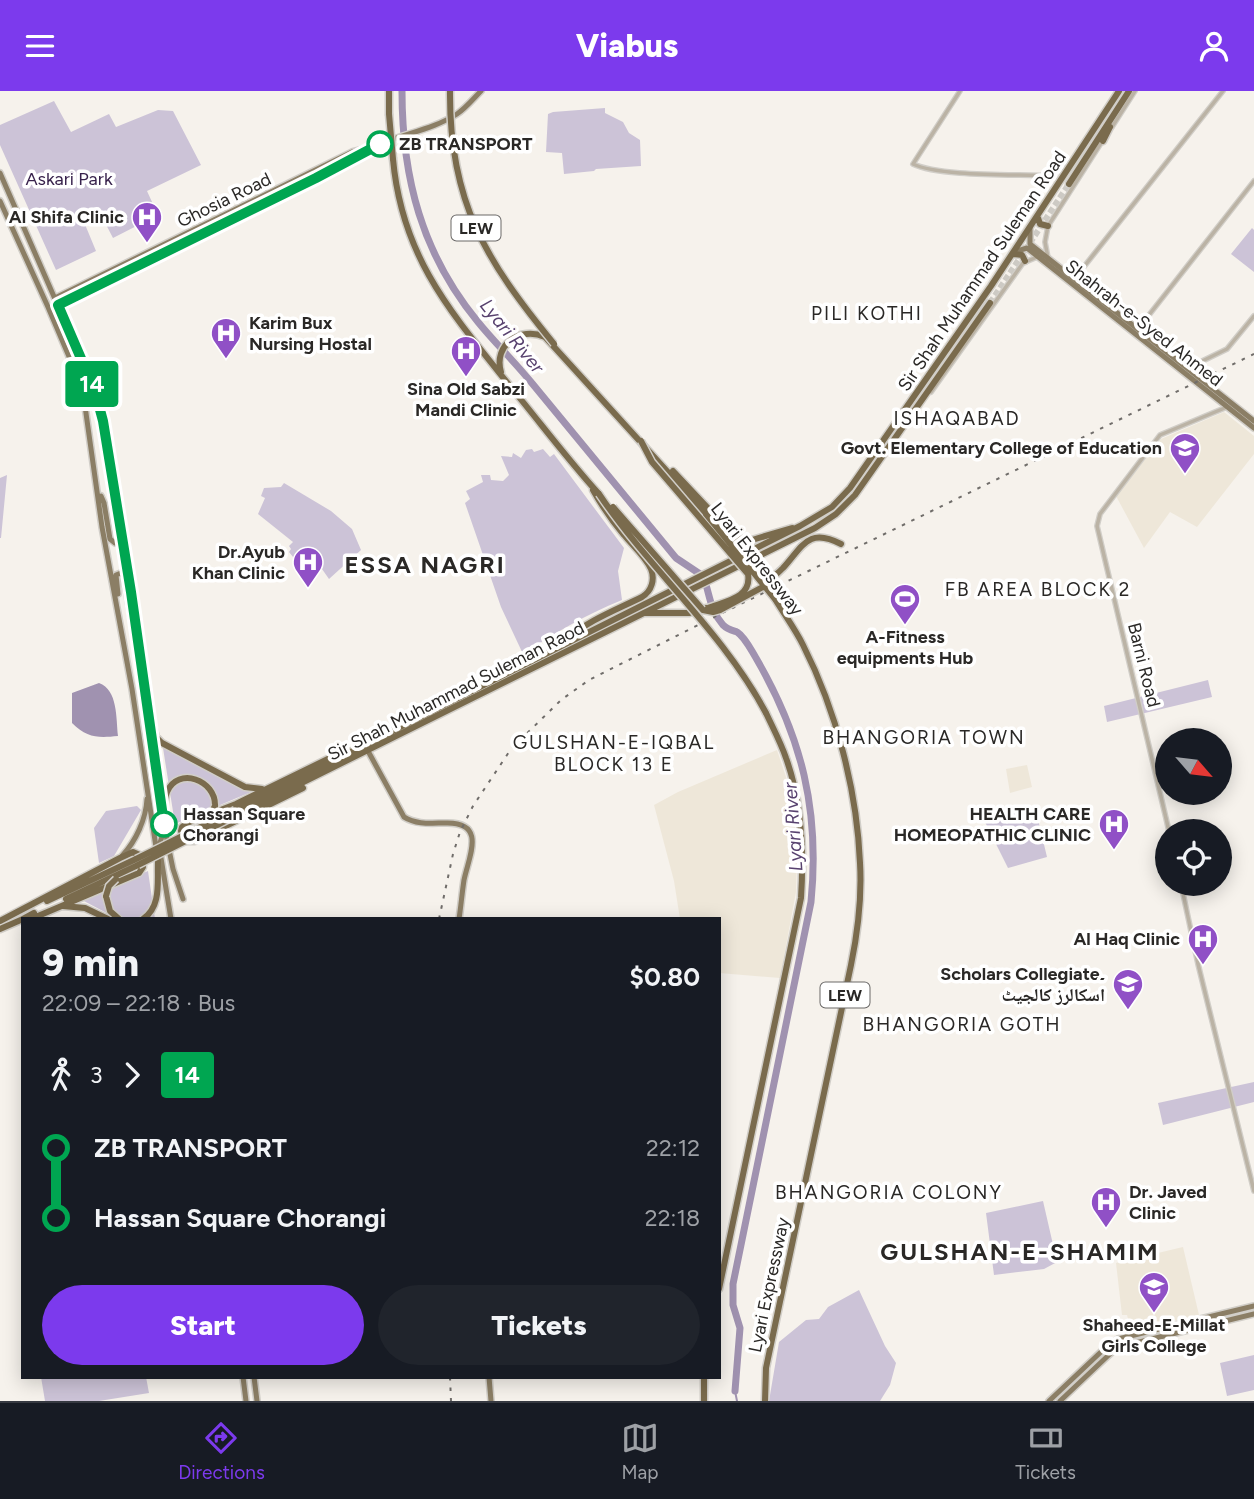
<!DOCTYPE html>
<html lang="en">
<head>
<meta charset="utf-8">
<style>
  :root { --surface:#171b24; --page:#20242c; --text:#f1f3f6; --muted:#9ea1a6; --line:#363941; --accent:#7c3aed }
  body { margin:0; font-family:Figtree,"Noto Naskh Arabic",sans-serif; background:var(--page); color:var(--text); height:100vh; display:flex; flex-direction:column; font-size:26px; white-space:nowrap }
  * { box-sizing:border-box; margin:0 }
  p { font-size:23px; color:var(--muted) }
  .icon { flex:none; width:38px; height:38px; fill:none; stroke:currentColor; stroke-width:2; stroke-linecap:round; stroke-linejoin:round }
  .map { position:relative; flex:1; overflow:hidden }
  .sheet { position:absolute; left:21px; top:826px; width:700px; height:462px; display:flex; flex-direction:column; background:var(--surface); border-radius:0px; box-shadow:0 4px 18px #0003 }
  .sheet>* { flex:none }
  .badge { padding:0 14px; border-radius:5px; font-size:24px; line-height:46px }
  .needle { width:46px; rotate:118deg }
  .tools { position:absolute; left:1155px; top:637px; display:grid; gap:14px }
  .tools a { display:grid; place-items:center; width:77px; height:77px; border-radius:50%; background:var(--surface); box-shadow:0 4px 18px #0003; font-size:35px }
  .map>.badge { position:absolute; translate:-50% -50%; box-shadow:0 0 0 4px #fff }
  .legs { display:flex; align-items:center; gap:10px; height:77px; padding:0 21px; font-size:23px }
  .legs p { margin-inline-start:auto }
  .head { display:flex; align-items:center; justify-content:space-between; height:119px; padding:0 21px }
  h1 { font-size:38px; font-weight:800; line-height:52px }
  .action { display:flex; gap:14px; margin-top:auto; padding:14px 21px }
  .action a { flex:1; height:80px; border-radius:42px; background:var(--accent); color:#fff; font-size:28px; font-weight:800; line-height:80px; text-align:center }
  .action a+a { background:var(--page); color:var(--text) }
  ul { padding:0 21px; list-style:none }
  li { display:flex; align-items:center; gap:24px; height:70px; font-size:26px }
  li i { display:grid; place-items:center; width:10px; height:100%; margin:0 9px; background:currentColor }
  li i::after { content:''; width:18px; height:18px; margin:-9px; border:5px solid; border-radius:50%; background:var(--surface) }
  li p { margin-inline-start:auto }
  li:first-child i { background:linear-gradient(#0000 50%,currentColor 0) }
  li:last-child i { background:linear-gradient(currentColor 50%,#0000 0) }
  header { display:flex; justify-content:space-between; align-items:center; height:91px; padding:0 21px; background:var(--accent); color:#fff; font-size:32px; font-weight:800 }
  .tabs { display:flex; justify-content:space-around; align-items:center; height:98px; border-top:2px solid var(--line); background:var(--surface); font-size:19px; color:var(--muted) }
  .tabs a { display:grid; justify-items:center; gap:4px }
  .tabs .on { color:var(--accent) }
  .map>svg:first-child { display:block }
</style>
</head>
<body>
<header><svg class="icon" aria-label="menu" viewBox="0 0 24 24"><path d="M4 6h16M4 12h16M4 18h16"/></svg>Viabus<svg class="icon" aria-label="person" viewBox="0 0 24 24"><circle cx="12" cy="8" r="4"/><path d="M4 21q1-7 8-7t8 7"/></svg></header>
<div class="map">
<svg width="1254" height="1310" viewBox="0 0 1254 1310">
  <rect width="100%" height="100%" fill="#f6f2ec"/>
  <path fill="#eee7d9" d="M 1224,321 L 1254,345 L 1254,363 L 1197,436 L 1170,421 L 1144,457 L 1116,405 L 1161,348 Z
    M 777,659 L 789,695 L 794,724 L 797,766 L 796,801 L 780,887 L 719,882 L 719,828 L 680,828 L 674,790 L 654,714 L 678,701 Z
    M 1027,674 L 1032,696 L 1010,702 L 1006,678 Z
    M 1183,1156 L 1199,1224 L 1131,1239 L 1127,1224 L 1122,1224 L 1116,1172 Z"/>
  <path fill="#ccc3d7" d="M 54,10 L 71,41 L 109,23 L 116,36 L 158,19 L 173,20 L 201,74 L 147,100 L 158,124 L 113,147 L 101,124 L 84,131 L 96,160 L 56,179 L 0,54 L 0,34 Z
    M 605,17 L 605,22 L 623,31 L 629,42 L 640,49 L 641,75 L 596,78 L 594,80 L 564,83 L 562,62 L 546,61 L 548,23 L 553,21 Z
    M 1252,137 L 1254,139 L 1254,181 L 1231,163 Z
    M 532,358 L 534,361 L 543,358 L 550,366 L 554,363 L 624,457 L 618,480 L 622,509 C 587,523 554,542 523,563 L 501,516 L 465,412 L 470,408 L 466,400 L 483,391 L 481,384 L 490,384 L 491,389 L 503,390 L 509,384 L 501,365 L 512,366 L 513,362 L 521,367 L 526,359 Z
    M 7,384 L 1,447 L 0,447 L 0,387 Z
    M 284,392 L 331,420 L 352,438 L 361,459 L 329,488 L 322,478 L 313,475 L 306,482 L 289,461 L 291,458 L 289,455 L 293,451 L 258,423 L 265,407 L 261,405 L 264,397 L 281,396 Z
    M 1208,589 L 1212,606 L 1107,631 L 1104,615 Z
    M 163,657 L 251,701 L 175,733 Z
    M 137,715 L 141,719 L 114,765 L 99,772 L 94,737 L 106,720 Z
    M 1035,716 L 1047,766 L 1008,777 L 983,727 Z
    M 148,780 L 155,828 L 118,828 L 82,809 Z
    M 1254,991 L 1254,1011 L 1163,1034 L 1158,1012 Z
    M 1043,1110 L 1057,1171 L 1044,1178 L 994,1184 L 986,1122 Z
    M 859,1199 L 885,1255 L 896,1272 L 890,1294 L 880,1310 L 769,1310 L 779,1251 L 806,1229 L 819,1228 L 828,1216 Z
    M 1254,1264 L 1254,1299 L 1227,1305 L 1220,1272 Z
    M 41,1286 L 146,1286 L 149,1302 L 99,1310 L 45,1310 Z"/>
  <path fill="#a092b0" d="M 99,592 C 118,599 116,627 118,645 C 98,647 87,647 72,632 L 72,602 Z"/>
  <g fill="none" stroke-linecap="round" stroke-linejoin="round">
    <path stroke="#a092b0" stroke-width="2" d="M 735,1300 L 737,1310"/>
    <path stroke="#a092b0" stroke-width="7" d="M 402,0 C 402,87 422,163 478,231 C 495,252 514,270 531,291 C 579,350 628,408 676,467 L 703,485 C 710,502 709,518 723,534 C 727,538 731,539 737,541 C 745,546 751,559 756,567 C 802,646 820,720 811,811 L 733,1193 L 733,1214 L 740,1237 L 735,1300"/>
    <path stroke="#cdcac4" stroke-width="6" stroke-dasharray="6 3" stroke-linecap="butt" d="M 990,212 L 1069,93"/>
    <g stroke="#d1cec8" stroke-width="6">
      <path id="minor" d="M 960,0 L 913,73 C 940,86 1018,83 1052,85
        M 1112,36 L 1135,0
        M 1048,167 L 1045,151 L 1048,135 L 1103,49
        M 1075,187 L 1223,0
        M 1138,238 L 1254,90
        M 1188,277 L 1227,258 L 1254,225
        M 931,301 L 1023,172 L 1037,166
        M 1169,740 L 1097,435 L 1100,423 L 1160,344 L 1227,316
        M 1181,793 L 1198,873 L 1254,1100"/>
    </g>
    <g stroke="#d1cec8" stroke-width="8">
      <path id="major" d="M 0,82 L 86,279 L 99,315 L 131,501 L 148,618
        M 0,110 L 48,216 L 79,289 L 84,308 L 102,436 L 132,598 L 156,756
        M 1030,137 L 1030,153 L 1254,330
        M 1014,161 L 1027,157 L 1254,337
        M 55,207 L 352,61 L 364,58
        M 58,214 L 356,67 C 386,44 426,43 457,23 C 466,17 474,7 481,0
        M 101,405 L 104,412 L 110,448 L 115,452 L 119,448 L 119,445
        M 118,503 L 116,484 L 121,482 L 124,486 L 131,526
        M 150,634 L 164,724 L 165,736 L 159,755 L 171,828
        M 368,660 L 404,726 C 417,734 431,732 446,732 C 487,731 469,765 464,789 C 462,802 461,815 459,828
        M 165,739 L 173,778 L 183,808
        M 122,765 C 136,750 146,728 147,708
        M 243,1286 L 246,1310
        M 254,1286 L 257,1310
        M 489,1286 L 491,1310
        M 1049,1310 L 1103,1259 L 1118,1248 L 1254,1215
        M 1060,1310 L 1113,1260 L 1123,1255 L 1254,1223"/>
    </g>
    <g stroke="#d1cec8" stroke-width="9">
      <path id="highway" d="M 389,23 L 389,0
        M 1103,50 L 1110,36
        M 393,68 C 402,169 454,225 514,300 C 542,334 569,370 599,403
        M 1069,93 L 1129,0
        M 1038,127 L 1040,133 L 1048,135
        M 1013,163 L 1022,164 L 1025,170
        M 501,281 C 493,254 520,235 545,246 L 706,423
        M 673,380 L 736,447 L 752,449 L 792,437
        M 763,496 C 769,489 777,483 783,477 C 803,455 808,436 841,453
        M 644,522 L 689,522 L 706,517
        M 567,548 C 589,529 616,519 642,506 C 652,500 655,488 651,478 C 645,465 632,454 624,444 C 612,430 602,415 593,399
        M 147,615 L 156,646 L 162,652 L 245,696 L 262,698
        M 303,697 L 195,750 L 185,750 L 181,740 L 182,736 L 187,732 L 236,713 L 334,665
        M 235,719 L 800,435 L 832,416 L 850,397 L 991,195 L 1119,0
        M 164,724 C 165,717 164,708 167,701 C 178,675 216,689 215,715
        M 237,724 L 815,437 L 836,423 L 855,404 L 990,212
        M 106,805 L 110,820 L 119,828
        M 66,808 L 138,774
        M 47,810 L 136,768
        M 63,815 L 85,817 L 108,828
        M 23,828 L 34,822
        M 143,828 C 162,815 157,790 158,770
        M 0,830 L 120,767 L 133,761 L 142,765 L 143,776 L 139,782 L 31,828
        M 0,838 L 23,828
        M 719,1198 L 801,807 C 804,761 802,711 786,667 C 781,652 773,637 766,622
        M 704,1310 L 704,1286
        M 765,1310 L 766,1277 L 851,874 C 858,840 862,806 860,772 C 857,699 836,619 803,554 C 795,538 784,523 775,508"/>
    </g>
    <use href="#minor" stroke="#bbb3a5" stroke-width="3.5"/>
    <use href="#major" stroke="#8b7e65" stroke-width="5"/>
    <use href="#highway" stroke="#7a6b4d" stroke-width="6"/>
    <path stroke="#706d6a" stroke-width="2" stroke-dasharray="3.5 7" stroke-linecap="butt" d="M 439,828 L 453,763 L 460,741 L 473,715 L 511,658 L 561,609 L 589,589 L 710,528 L 1254,263
      M 450,1286 L 451,1310"/>
    <g stroke="#d1cec8" stroke-width="9" stroke-linecap="butt">
      <path id="highway-bridge" d="M 450,0 C 449,111 486,170 554,253
        M 389,23 L 393,68
        M 641,350 L 652,371 L 748,483 C 752,507 726,510 708,517
        M 599,403 C 650,479 723,541 766,622
        M 613,416 L 703,519 L 713,521 L 720,519 L 763,496
        M 706,423 L 775,508
        M 207,730 L 215,715
        M 136,768 L 235,719
        M 138,774 L 237,724
        M 106,805 L 109,795 L 116,788"/>
    </g>
    <use href="#highway-bridge" stroke="#7a6b4d" stroke-width="6"/>
  </g>
  <g fill="none" stroke-linecap="round" stroke-linejoin="round">
    <g stroke="#fff" stroke-width="16">
      <path id="line-1" d="M 164,733 L 131,501 L 103,330 L 95,300 L 58,214 L 316,87 L 380,53"/>
    </g>
    <use href="#line-1" stroke="#00a651" stroke-width="10"/>
  </g>
  <defs>
    <g id="hospital-pin" transform="scale(1.575)"><path d="M0 17L-7.5 6A9.5 9.5 0 1 1 7.5 6Z" fill="#9050c6" stroke="#fff"/><path d="M-5-5h3v3.5h4V-5h3V5h-3V1.5h-4V5h-3Z" fill="#fff"/></g>
    <g id="university-pin" transform="scale(1.575)"><path d="M0 17L-7.5 6A9.5 9.5 0 1 1 7.5 6Z" fill="#9050c6" stroke="#fff"/><path d="M0-5L7-2L0 1L-7-2ZM-4 1L0 2.5L4 1V4Q0 6-4 4Z" fill="#fff"/></g>
    <g id="stadium-pin" transform="scale(1.575)"><path d="M0 17L-7.5 6A9.5 9.5 0 1 1 7.5 6Z" fill="#9050c6" stroke="#fff"/><path d="M0-5a6.5 5 0 1 0 0 10a6.5 5 0 1 0 0-10ZM-3.5-1.8h7v3.6h-7Z" fill="#fff"/></g>
  </defs>
  <g fill-rule="evenodd">
    <use href="#hospital-pin" x="147" y="126"/>
    <use href="#hospital-pin" x="226" y="242"/>
    <use href="#hospital-pin" x="466" y="260"/>
    <use href="#university-pin" x="1185" y="357"/>
    <use href="#hospital-pin" x="308" y="471"/>
    <use href="#stadium-pin" x="905" y="508"/>
    <use href="#hospital-pin" x="1114" y="733"/>
    <use href="#hospital-pin" x="1203" y="848"/>
    <use href="#university-pin" x="1128" y="893"/>
    <use href="#hospital-pin" x="1106" y="1111"/>
    <use href="#university-pin" x="1154" y="1196"/>
  </g>
  <g fill="#fff" stroke="#00a651" stroke-width="3.5">
    <circle cx="380" cy="53" r="12"/>
    <circle cx="164" cy="733" r="12"/>
  </g>
  <g text-anchor="middle" dominant-baseline="central" stroke-width="7" stroke-linejoin="round" paint-order="stroke">
    <g fill="#fff" stroke="#6a6867" stroke-width="2">
      <rect x="451.5" y="124.5" width="49" height="25" rx="5"/>
      <rect x="820.5" y="891.5" width="49" height="25" rx="5"/>
    </g>
    <g font-size="16" font-weight="bold" fill="#2a2826">
      <text x="476" y="137">LEW</text>
      <text x="845" y="904">LEW</text>
    </g>
    <g font-size="18" font-weight="bold" fill="#2a2826" stroke="#fff" text-anchor="start">
      <text x="399" y="53">ZB TRANSPORT</text>
      <text x="183" y="723">Hassan Square<tspan x="183" dy="21">Chorangi</tspan></text>
    </g>
    <g font-size="18" fill="#38224c" stroke="#fff">
      <text x="69" y="88">Askari Park</text>
    </g>
    <g font-size="18" fill="#2a2826" stroke="#fff">
      <text transform="translate(224 109) rotate(-26)">Ghosia Road</text>
      <text transform="translate(982 180) rotate(-56)">Sir Shah Muhammad Suleman Road</text>
      <text transform="translate(1144 232) rotate(38)">Shahrah-e-Syed Ahmed</text>
      <text transform="translate(757 468) rotate(52)">Lyari Expressway</text>
      <text transform="translate(1144 574) rotate(76)">Barni Road</text>
      <text transform="translate(456 600) rotate(-27)">Sir Shah Muhammad Suleman Raod</text>
      <text transform="translate(769 1194) rotate(-78)">Lyari Expressway</text>
    </g>
    <g font-size="18" font-weight="bold" fill="#2a2826" stroke="#fff" text-anchor="end">
      <text x="124" y="126">Al Shifa Clinic</text>
      <text x="249" y="232" text-anchor="start">Karim Bux<tspan x="249" dy="21">Nursing Hostal</tspan></text>
      <text x="466" y="298" text-anchor="middle">Sina Old Sabzi<tspan x="466" dy="21">Mandi Clinic</tspan></text>
      <text x="1162" y="357">Govt. Elementary College of Education</text>
      <text x="285" y="461">Dr.Ayub<tspan x="285" dy="21">Khan Clinic</tspan></text>
      <text x="905" y="546" text-anchor="middle">A-Fitness<tspan x="905" dy="21">equipments Hub</tspan></text>
      <text x="1091" y="723">HEALTH CARE<tspan x="1091" dy="21">HOMEOPATHIC CLINIC</tspan></text>
      <text x="1180" y="848">Al Haq Clinic</text>
      <text x="1105" y="883">Scholars Collegiate۔<tspan x="1105" dy="21">اسکالرز کالجیٹ</tspan></text>
      <text x="1129" y="1101" text-anchor="start">Dr. Javed<tspan x="1129" dy="21">Clinic</tspan></text>
      <text x="1154" y="1234" text-anchor="middle">Shaheed-E-Millat<tspan x="1154" dy="21">Girls College</tspan></text>
    </g>
    <g font-size="19" letter-spacing="2" fill="#2a2826" stroke="#fff">
      <text x="867" y="222">PILI KOTHI</text>
      <text x="957" y="327">ISHAQABAD</text>
      <text x="1038" y="498">FB AREA BLOCK 2</text>
      <text x="924" y="646">BHANGORIA TOWN</text>
      <text x="614" y="651">GULSHAN-E-IQBAL<tspan x="614" dy="22">BLOCK 13 E</tspan></text>
      <text x="962" y="933">BHANGORIA GOTH</text>
      <text x="889" y="1101">BHANGORIA COLONY</text>
    </g>
    <g font-size="19" font-style="italic" fill="#58426f" stroke="#fff">
      <text transform="translate(512 245) rotate(51)">Lyari River</text>
      <text transform="translate(793 736) rotate(-94)">Lyari River</text>
    </g>
    <g font-size="24" font-weight="bold" letter-spacing="2" fill="#2a2826" stroke="#fff">
      <text x="425" y="473">ESSA NAGRI</text>
      <text x="1020" y="1160">GULSHAN-E-SHAMIM</text>
    </g>
  </g>
</svg>
<div class="tools">
<a><svg class="needle" viewBox="-14 -14 28 28"><path d="M0-13l5 13h-10z" fill="#e53935"/><path d="M0 13l5-13h-10z" fill="#9ea1a6"/></svg></a>
<a><svg class="icon" aria-label="locate" viewBox="0 0 24 24"><circle cx="12" cy="12" r="6"/><path d="M12 2v4M12 18v4M2 12h4M18 12h4"/></svg></a>
</div>
<b class="badge" style="left:92px;top:293px;background:#00a651;color:#fff">14</b>
<section class="sheet">
<div class="head"><div><h1>9 min</h1><p>22:09 – 22:18 · Bus</p></div><b>$0.80</b></div>
<div class="legs"><svg class="icon" aria-label="walk" viewBox="0 0 24 24"><circle cx="13" cy="4" r="2"/><path d="M13 8l-2 6 4 7M11 14l-3 7M7 12l3-4h3l4 4"/></svg>3<svg class="icon" aria-label="forward" viewBox="0 0 24 24"><path d="M9 5l7 7-7 7"/></svg><b class="badge" style="background:#00a651;color:#fff">14</b></div>
<ul>
<li><i style="color:#00a651"></i><b>ZB TRANSPORT</b><p>22:12</p></li>
<li><i style="color:#00a651"></i><b>Hassan Square Chorangi</b><p>22:18</p></li>
</ul>
<div class="action"><a>Start</a><a>Tickets</a></div>
</section>
</div>
<nav class="tabs">
<a class="on"><svg class="icon" aria-label="directions" viewBox="0 0 24 24"><path d="M12 3l9 9-9 9-9-9zM9 14v-3h6M13 9l2 2-2 2"/></svg>Directions</a>
<a><svg class="icon" aria-label="map" viewBox="0 0 24 24"><path d="M3 6l6-2 6 2 6-2v14l-6 2-6-2-6 2zM9 4v14M15 6v14"/></svg>Map</a>
<a><svg class="icon" aria-label="tickets" viewBox="0 0 24 24"><path d="M3 7h18v10H3zM15 7v10"/></svg>Tickets</a>
</nav>
</body>
</html>
